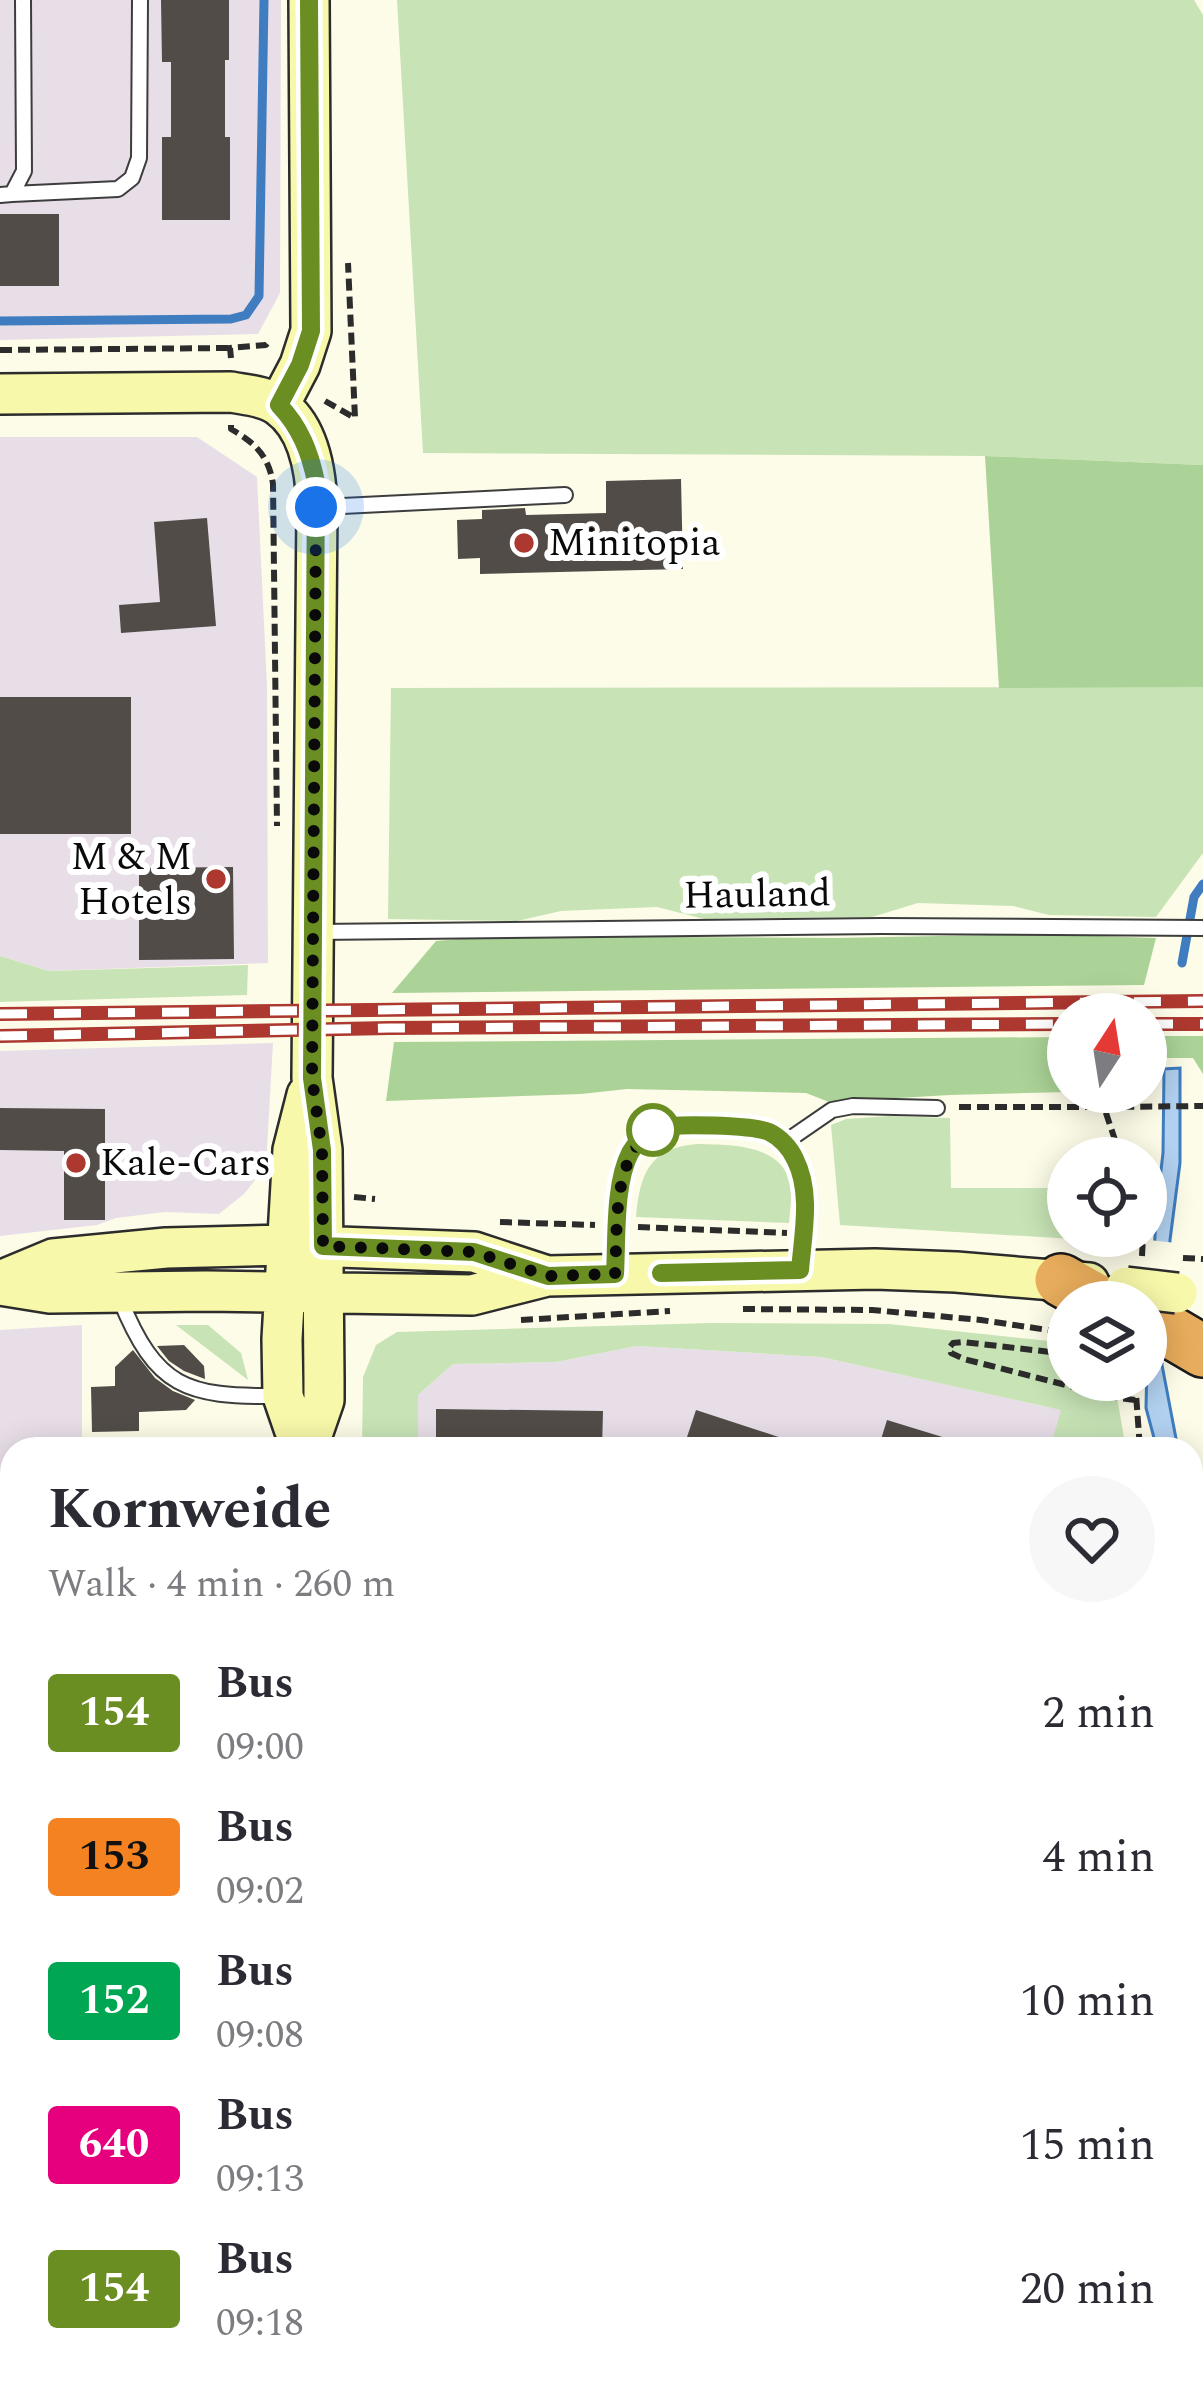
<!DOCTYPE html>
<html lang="en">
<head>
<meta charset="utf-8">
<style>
  :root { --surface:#fff; --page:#f7f7f7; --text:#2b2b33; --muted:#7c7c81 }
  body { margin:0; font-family:Spectral,serif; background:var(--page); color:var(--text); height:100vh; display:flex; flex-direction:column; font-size:45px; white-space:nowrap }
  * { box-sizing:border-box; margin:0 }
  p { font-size:39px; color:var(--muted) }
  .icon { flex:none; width:66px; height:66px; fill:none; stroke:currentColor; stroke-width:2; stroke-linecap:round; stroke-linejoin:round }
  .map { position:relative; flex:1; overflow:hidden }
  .sheet { position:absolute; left:0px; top:1437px; width:1203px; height:951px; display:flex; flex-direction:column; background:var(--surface); border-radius:36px 36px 0 0; box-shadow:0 6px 30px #0003 }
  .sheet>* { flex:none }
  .badge { padding:0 24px; border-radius:9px; font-size:42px; line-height:78px }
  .needle { width:78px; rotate:12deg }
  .tools { position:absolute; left:1047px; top:993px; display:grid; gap:24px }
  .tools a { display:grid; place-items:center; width:120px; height:120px; border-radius:50%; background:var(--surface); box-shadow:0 6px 30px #0003; font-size:60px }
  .you { position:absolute; width:60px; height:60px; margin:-30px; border:9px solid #fff; border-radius:50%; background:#1a73e8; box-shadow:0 0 0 18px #1a73e833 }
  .map>.badge { position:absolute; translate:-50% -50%; box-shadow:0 0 0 6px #fff }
  .round { display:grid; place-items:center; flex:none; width:126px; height:126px; border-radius:63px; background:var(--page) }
  .summary { display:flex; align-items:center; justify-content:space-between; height:204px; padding:0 48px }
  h1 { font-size:57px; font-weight:700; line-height:90px }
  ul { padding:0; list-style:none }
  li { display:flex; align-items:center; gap:36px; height:144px; padding:0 48px }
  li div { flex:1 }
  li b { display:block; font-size:45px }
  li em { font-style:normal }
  li .badge { min-width:132px; font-weight:700; text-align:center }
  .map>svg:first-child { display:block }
</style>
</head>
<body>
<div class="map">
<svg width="1203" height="2387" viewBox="0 0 1203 2387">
  <rect width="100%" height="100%" fill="#fdfce8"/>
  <path fill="#e8dee8" d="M 0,0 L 281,0 L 280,293 L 258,334 L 0,340 Z
    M 0,437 L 197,437 L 257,477 L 267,686 L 268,963 L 49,971 L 0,956 Z
    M 273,1043 L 266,1166 L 244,1194 L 219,1214 L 165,1212 L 116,1218 L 97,1225 L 0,1236 L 0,1051 Z
    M 82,1325 L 82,1443 L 245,1440 L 245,1449 L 12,1449 L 12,2376 L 213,2376 L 212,2387 L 0,2387 L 0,1330 Z
    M 637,1346 L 821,1357 L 1062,1410 L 1050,1449 L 418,1449 L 418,1395 L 453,1364 L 556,1362 Z
    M 1191,2152 L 1200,2153 L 1203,2157 L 1203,2387 L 449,2387 L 450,2376 L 1191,2376 Z"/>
  <path fill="#c8e4b6" d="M 397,0 L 1194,0 L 1203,15 L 1203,465 L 985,456 L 423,453 Z
    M 1203,687 L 1203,853 L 1156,917 L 1049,915 L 1013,906 L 918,903 L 872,917 L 704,919 L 657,907 L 561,911 L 517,921 L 388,919 L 391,688 Z
    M 0,956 L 49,971 L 248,965 L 247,995 L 0,1002 Z
    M 890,1116 L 950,1118 L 951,1188 L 1068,1188 L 1068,1236 L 1123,1236 L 1124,1242 L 840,1225 L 831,1125 L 846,1119 Z
    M 697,1144 C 725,1145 772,1143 787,1174 C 794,1188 790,1208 789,1223 L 636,1217 C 640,1174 649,1148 697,1144 Z
    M 711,1323 L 889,1324 L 1068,1343 L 1068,1380 L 1114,1380 L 1126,1449 L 1050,1449 L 1061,1410 L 821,1357 L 637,1346 L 556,1362 L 453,1364 L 418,1395 L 418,1449 L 362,1449 L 363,1377 L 376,1345 L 397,1332 Z
    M 176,1325 L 208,1325 L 241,1353 L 248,1380 Z
    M 320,2376 L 450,2376 L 449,2387 L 319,2387 Z"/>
  <path fill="#abd397" d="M 985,456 L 1203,465 L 1203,687 L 999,688 Z
    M 1038,934 L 1156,938 L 1144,985 L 392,993 L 436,941 L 494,936 L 836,938 Z
    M 1146,1036 L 1203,1036 L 1203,1074 L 1193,1058 L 1158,1058 L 1146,1073 Z
    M 1068,1037 L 1068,1092 L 950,1095 L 829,1102 L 806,1093 L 627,1089 L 581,1094 L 386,1101 L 394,1042 Z"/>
  <path fill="#b2d1f0" stroke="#3f7dc0" stroke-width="3" d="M 1180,1068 L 1180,1163 L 1170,1240 L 1162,1365 L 1178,1449 L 1157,1449 L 1146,1408 L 1147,1360 L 1157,1205 L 1163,1153 L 1164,1069 Z"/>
  <path fill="#fdfce8" d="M 1149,1240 L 1176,1243 L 1168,1365 L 1146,1354 L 1144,1302 Z"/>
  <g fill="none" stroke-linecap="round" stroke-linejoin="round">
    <path stroke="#3f7dc0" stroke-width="9" d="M 0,321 L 231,319 L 246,315 L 259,296 L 264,0
      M 1182,963 L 1194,897 L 1203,884"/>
  </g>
  <path fill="#514c47" d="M 161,0 L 229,0 L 229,60 L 225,60 L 225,137 L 230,137 L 230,220 L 162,220 L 162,137 L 171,137 L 171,62 L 162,62 Z
    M 0,214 L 59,214 L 59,286 L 0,286 Z
    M 681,479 L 683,569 L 480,574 L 480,558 L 458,559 L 457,520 L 482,519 L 482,510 L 525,508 L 526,515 L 606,513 L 606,481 Z
    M 207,518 L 216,626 L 121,633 L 119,605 L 160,602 L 154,522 Z
    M 0,697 L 131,697 L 131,834 L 0,834 Z
    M 233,867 L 234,959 L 139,960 L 139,868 Z
    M 0,1108 L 105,1109 L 105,1220 L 64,1220 L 64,1151 L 0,1150 Z
    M 184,1345 L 204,1366 L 205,1379 L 184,1371 L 169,1361 L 157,1346 Z
    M 133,1350 L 155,1378 L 173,1391 L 195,1400 L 186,1410 L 139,1412 L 139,1431 L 92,1432 L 91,1387 L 115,1386 L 115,1367 Z
    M 436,1409 L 603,1411 L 602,1449 L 436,1449 Z
    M 696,1410 L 800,1444 L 799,1449 L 683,1449 Z
    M 887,1420 L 962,1443 L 961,1449 L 878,1449 Z"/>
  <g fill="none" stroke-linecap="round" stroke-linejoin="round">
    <g stroke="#3d3d3d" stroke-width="18">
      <path id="lane" d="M 12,194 L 118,189 L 132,178 L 139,158 L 140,0
        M 0,195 L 12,194 L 24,171 L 23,0
        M 322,507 L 565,495
        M 316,932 L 881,926 L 1203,928
        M 784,1143 L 832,1110 L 853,1106 L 937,1108
        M 615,1269 C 618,1221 611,1161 653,1129 C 678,1123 704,1126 729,1127 C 741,1128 755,1127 766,1131 C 818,1150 804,1226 800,1268
        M 120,1299 C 156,1388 186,1397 278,1396
        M 0,1666 L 12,1669
        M 1191,2212 L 1203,2225
        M 0,2308 L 12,2309"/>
    </g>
    <g stroke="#3d3d3d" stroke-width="32">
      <path id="street" d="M 0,1960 L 12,1967
        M 885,2376 L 892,2387
        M 947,2387 L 948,2376"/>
    </g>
    <g stroke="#2c2c2c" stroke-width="44">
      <path id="secondary" d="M 0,394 L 231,392 C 247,395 266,396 279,406 C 310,428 316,473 317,507 L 312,1078 L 322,1150 L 324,1380 L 324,1400 L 307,1449
        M 279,405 L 300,365 L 311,331 L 309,0
        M 0,1281 L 53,1259 L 166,1248 L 285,1245 L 474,1252 L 547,1276
        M 0,1285 L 50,1293 L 206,1291 L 472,1295 L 547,1276 L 875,1269 L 956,1272 L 1089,1283
        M 306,1449 L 294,1428 L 283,1396 L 282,1339 L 293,1150 L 307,1095
        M 257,2387 L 259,2376"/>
    </g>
    <g stroke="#1b1b1b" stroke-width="56">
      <path id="highway" d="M 1061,1280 L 1100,1302
        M 1146,1322 L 1174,1334 L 1203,1351"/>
    </g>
    <path stroke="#2c2c2c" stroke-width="6" stroke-dasharray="12 6" stroke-linecap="butt" d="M 0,350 L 230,348
      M 231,358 L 230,348 L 266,345 L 270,340
      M 325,401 L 355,418 L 348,263
      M 231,425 L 231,429 C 255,443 269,456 273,484 L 277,826
      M 959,1107 L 1104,1107
      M 1121,1158 L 1104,1107 L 1203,1106
      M 354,1197 L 375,1199
      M 500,1222 L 595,1225
      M 638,1227 L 787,1233
      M 1142,1256 L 1143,1236
      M 1183,1258 L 1203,1259
      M 743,1309 L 872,1310 L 981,1320 L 1068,1333
      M 521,1320 L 670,1311
      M 1068,1354 L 963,1342 L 953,1343 L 949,1348 L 951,1353 L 964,1359 L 1113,1397 L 1135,1400
      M 1135,1380 L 1140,1449
      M 1191,2108 L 1203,2131"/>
    <use href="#lane" stroke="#fff" stroke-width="14"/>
    <use href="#street" stroke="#fff" stroke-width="27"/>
    <use href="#secondary" stroke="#f7f8a9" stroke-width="39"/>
    <use href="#highway" stroke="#e8ad5c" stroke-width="51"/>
    <g stroke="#ad382f" stroke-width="14">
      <path id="rail" d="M 0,1014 L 1203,1001
        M 1146,1024 L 1203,1024
        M 0,1036 L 389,1028 L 1068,1024"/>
    </g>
    <use href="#rail" stroke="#fff" stroke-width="9" stroke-dasharray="27" stroke-linecap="butt"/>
    <g stroke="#2c2c2c" stroke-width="44" stroke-linecap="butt">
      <path id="secondary-bridge" d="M 1126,1287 L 1177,1293"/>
    </g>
    <use href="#secondary-bridge" stroke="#f7f8a9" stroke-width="39"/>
  </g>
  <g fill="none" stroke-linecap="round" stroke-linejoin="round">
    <g stroke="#fff" stroke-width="27">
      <path id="line" d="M 309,0 L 311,331 L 300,365 L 279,405 C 300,427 310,452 316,482 L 312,1078 L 322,1150 L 323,1246 L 474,1252 L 548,1276 L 615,1274 C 617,1239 614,1184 630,1153 C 636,1143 646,1132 657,1128 C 675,1123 753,1125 769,1132 C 780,1137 790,1148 795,1159 C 812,1192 803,1234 800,1270 L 661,1273"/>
    </g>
    <use href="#line" stroke="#6b8e23" stroke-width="18"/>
    <path stroke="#0a0a0a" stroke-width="12" stroke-dasharray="0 21.6" d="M 316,507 L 312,1078 L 322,1150 L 323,1246 L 474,1252 L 548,1276 L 615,1274 C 618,1227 611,1159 653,1130"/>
  </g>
  <g fill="#ad382f" stroke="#fff" stroke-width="4.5">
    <circle cx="524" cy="543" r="12"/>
    <circle cx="216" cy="879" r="12"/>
    <circle cx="76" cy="1163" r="12"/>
  </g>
  <circle fill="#fff" stroke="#6b8e23" stroke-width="6" cx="653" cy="1130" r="24"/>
  <g text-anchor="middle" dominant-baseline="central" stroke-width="12" stroke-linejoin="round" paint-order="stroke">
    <g font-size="39" fill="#0a0a0a" stroke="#fff" text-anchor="start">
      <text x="548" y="543">Minitopia</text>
      <text x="192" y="857" text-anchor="end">M &amp; M<tspan x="192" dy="45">Hotels</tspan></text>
      <text x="100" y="1163">Kale-Cars</text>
    </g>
    <g font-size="39" fill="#0a0a0a" stroke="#fff">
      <text transform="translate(757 895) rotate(-1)">Hauland</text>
    </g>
  </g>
</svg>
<div class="tools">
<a><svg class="needle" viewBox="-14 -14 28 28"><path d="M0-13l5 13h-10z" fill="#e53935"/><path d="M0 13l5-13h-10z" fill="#7c7c81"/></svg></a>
<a><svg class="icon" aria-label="locate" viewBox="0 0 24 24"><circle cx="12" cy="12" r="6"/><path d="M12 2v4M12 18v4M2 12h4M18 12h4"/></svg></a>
<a><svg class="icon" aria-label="layers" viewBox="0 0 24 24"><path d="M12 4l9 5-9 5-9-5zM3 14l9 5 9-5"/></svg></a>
</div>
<div class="you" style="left:316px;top:507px"></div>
<section class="sheet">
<div class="summary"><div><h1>Kornweide</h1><p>Walk · 4 min · 260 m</p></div><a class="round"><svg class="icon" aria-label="heart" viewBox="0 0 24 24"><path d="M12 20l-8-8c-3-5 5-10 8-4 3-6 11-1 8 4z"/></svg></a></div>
<ul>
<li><span class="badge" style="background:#6b8e23;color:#fff">154</span><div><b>Bus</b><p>09:00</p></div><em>2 min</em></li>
<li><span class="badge" style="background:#f58220;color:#111">153</span><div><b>Bus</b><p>09:02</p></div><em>4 min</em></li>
<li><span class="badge" style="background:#00a651;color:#fff">152</span><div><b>Bus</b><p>09:08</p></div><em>10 min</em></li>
<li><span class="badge" style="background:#e6007e;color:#fff">640</span><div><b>Bus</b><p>09:13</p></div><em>15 min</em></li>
<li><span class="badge" style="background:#6b8e23;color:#fff">154</span><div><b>Bus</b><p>09:18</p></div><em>20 min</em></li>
</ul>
</section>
</div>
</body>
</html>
